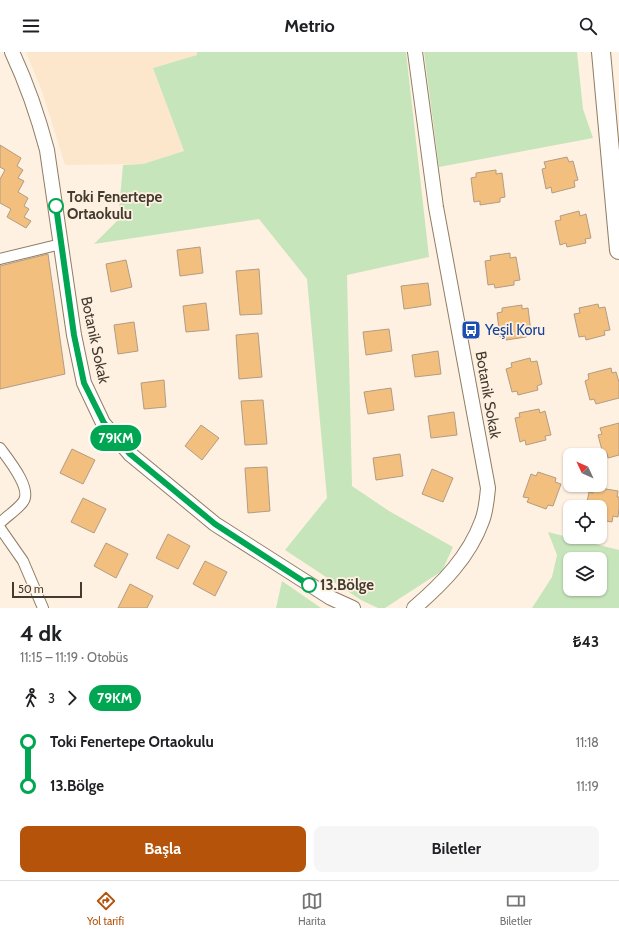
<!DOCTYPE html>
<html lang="tr">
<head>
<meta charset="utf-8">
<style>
  :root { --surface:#fff; --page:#f6f6f6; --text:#202124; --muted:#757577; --line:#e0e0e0; --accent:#b45309 }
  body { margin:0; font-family:Cabin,sans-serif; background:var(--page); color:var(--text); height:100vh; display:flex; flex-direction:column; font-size:15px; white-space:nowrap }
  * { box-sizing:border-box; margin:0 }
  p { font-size:13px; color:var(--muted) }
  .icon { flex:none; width:22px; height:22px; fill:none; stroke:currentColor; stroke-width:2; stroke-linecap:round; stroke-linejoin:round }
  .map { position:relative; height:556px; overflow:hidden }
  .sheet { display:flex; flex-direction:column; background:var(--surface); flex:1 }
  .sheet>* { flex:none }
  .badge { padding:0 8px; border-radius:13px; font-size:14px; line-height:26px }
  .needle { width:26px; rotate:314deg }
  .tools { position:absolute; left:563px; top:396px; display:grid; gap:8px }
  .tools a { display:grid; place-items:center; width:44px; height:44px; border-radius:8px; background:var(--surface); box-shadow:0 1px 3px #0004; font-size:20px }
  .scale { position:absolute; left:12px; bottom:10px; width:70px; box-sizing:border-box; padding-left:4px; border:2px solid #433b30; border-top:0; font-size:11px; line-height:14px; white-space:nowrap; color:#433b30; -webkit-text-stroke:3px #fef1e1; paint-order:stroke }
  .map>.badge { position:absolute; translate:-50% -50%; box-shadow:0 0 0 2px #fff }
  .legs { display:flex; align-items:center; gap:6px; height:44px; padding:0 20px; font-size:13px }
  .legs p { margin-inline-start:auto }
  .overview { display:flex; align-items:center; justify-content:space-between; height:68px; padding:0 20px }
  h1 { font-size:22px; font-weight:700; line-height:30px }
  .cta { display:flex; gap:8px; margin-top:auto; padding:8px 20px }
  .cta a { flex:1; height:46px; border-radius:8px; background:var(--accent); color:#fff; font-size:16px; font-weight:700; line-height:46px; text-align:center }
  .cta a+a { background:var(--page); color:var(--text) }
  ul { padding:0 20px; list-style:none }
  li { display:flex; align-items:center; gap:14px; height:44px; font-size:15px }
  li i { display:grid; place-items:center; width:6px; height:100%; margin:0 5px; background:currentColor }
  li i::after { content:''; width:10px; height:10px; margin:-5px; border:3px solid; border-radius:50%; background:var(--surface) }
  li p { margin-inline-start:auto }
  li:first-child i { background:linear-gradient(#0000 50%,currentColor 0) }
  li:last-child i { background:linear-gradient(currentColor 50%,#0000 0) }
  header { display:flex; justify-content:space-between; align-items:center; height:52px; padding:0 20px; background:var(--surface); font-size:18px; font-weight:700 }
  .tab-bar { display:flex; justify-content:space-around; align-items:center; height:56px; border-top:1px solid var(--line); background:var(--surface); font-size:11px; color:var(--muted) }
  .tab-bar a { display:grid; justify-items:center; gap:2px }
  .tab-bar .active { color:var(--accent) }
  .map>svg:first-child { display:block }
</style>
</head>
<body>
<header><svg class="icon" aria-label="menu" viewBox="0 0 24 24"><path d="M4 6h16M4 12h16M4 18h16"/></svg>Metrio<svg class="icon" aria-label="search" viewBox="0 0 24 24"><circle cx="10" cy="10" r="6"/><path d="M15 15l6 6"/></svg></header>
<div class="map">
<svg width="619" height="556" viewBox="0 0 619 556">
  <rect width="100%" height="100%" fill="#fef1e1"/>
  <path fill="#fce7cc" d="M 26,0 L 197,0 L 198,3 L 153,16 L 184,99 L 143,112 L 65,113 L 42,39 Z"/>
  <path fill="#c7e5bb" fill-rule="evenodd" d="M 197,0 L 406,0 L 429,205 L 347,223 L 352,434 L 389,459 L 453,495 L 442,519 L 385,556 L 378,556 L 361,548 L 285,498 L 327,446 L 307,227 L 259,167 L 94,192 L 118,168 L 123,113 L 143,112 L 184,99 L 153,16 L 197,3 Z
    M 424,0 L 577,0 L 583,57 L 593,86 L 439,115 Z
    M 548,480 L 619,498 L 619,556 L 532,556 L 552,525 L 557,503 ZM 570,507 L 600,507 L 600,537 L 570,537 Z
    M 282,529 L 321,556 L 276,556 Z"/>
  <path fill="#f2bf7f" stroke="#b29c83" d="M 0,93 L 21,106 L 17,114 L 23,118 L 18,126 L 24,129 L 18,140 L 28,146 L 24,154 L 29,157 L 24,165 L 31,169 L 26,176 L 7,165 L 11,157 L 0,151 L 0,127 L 5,118 L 0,115 Z
    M 567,105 L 569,110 L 573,109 L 578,128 L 574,129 L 575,135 L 552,141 L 551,135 L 546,137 L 542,117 L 546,116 L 544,110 Z
    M 496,118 L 496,122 L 502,121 L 505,145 L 500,146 L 500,150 L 480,153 L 480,149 L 474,150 L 471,126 L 476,125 L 476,121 Z
    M 579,159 L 580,164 L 586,162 L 591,186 L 585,187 L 586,191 L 567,195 L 566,191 L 560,193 L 555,169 L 561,168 L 560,164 Z
    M 200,195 L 203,221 L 180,224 L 177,198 Z
    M 510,201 L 510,206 L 516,205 L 520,228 L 514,229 L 514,233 L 495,236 L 494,232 L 488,233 L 485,209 L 491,208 L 490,204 Z
    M 48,202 L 65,322 L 0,337 L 0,214 Z
    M 126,208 L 132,235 L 111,240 L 106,212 Z
    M 259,217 L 262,262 L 240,263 L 236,219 Z
    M 428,231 L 431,253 L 404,257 L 401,234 Z
    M 206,251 L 209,278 L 186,280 L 183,254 Z
    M 598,252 L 599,256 L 605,255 L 610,278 L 604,279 L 605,283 L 586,288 L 585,284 L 579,285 L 574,262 L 580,261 L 579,256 Z
    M 522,253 L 522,257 L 528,256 L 531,280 L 526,281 L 526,285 L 506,288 L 506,284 L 500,285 L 497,261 L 502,260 L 502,256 Z
    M 134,270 L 138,299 L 118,302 L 114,273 Z
    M 389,277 L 392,299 L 366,303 L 363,280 Z
    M 258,281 L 262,325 L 239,327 L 236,283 Z
    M 438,299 L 441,322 L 415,325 L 412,303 Z
    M 530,306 L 531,310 L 537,309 L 542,332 L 537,334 L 538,338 L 518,343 L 517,339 L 512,340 L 506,317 L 512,315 L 511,311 Z
    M 611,316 L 612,321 L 616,320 L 619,330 L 619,346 L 596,352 L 594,347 L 590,348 L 585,329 L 589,327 L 588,322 Z
    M 164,328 L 166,355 L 144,357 L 141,331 Z
    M 391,336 L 394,358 L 368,362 L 364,340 Z
    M 263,348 L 267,392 L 245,393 L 241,349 Z
    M 539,357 L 540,361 L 545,359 L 551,383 L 545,384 L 546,388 L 526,393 L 525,388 L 520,390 L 515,366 L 520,365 L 519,361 Z
    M 454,360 L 457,383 L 431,386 L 428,364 Z
    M 619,371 L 619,403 L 608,406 L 607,401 L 603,402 L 598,383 L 602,382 L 600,376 Z
    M 201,373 L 219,386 L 202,408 L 185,394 Z
    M 72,397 L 95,408 L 83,432 L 60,421 Z
    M 400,402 L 403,424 L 376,428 L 373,406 Z
    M 267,415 L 270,459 L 248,461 L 245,416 Z
    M 432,417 L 453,426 L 443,450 L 422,442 Z
    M 538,420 L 556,426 L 555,430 L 561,432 L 553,454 L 548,453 L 546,457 L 527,450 L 529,446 L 523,445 L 531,422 L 536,424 Z
    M 594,435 L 618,439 L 617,445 L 619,445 L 619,456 L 618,465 L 613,464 L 612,470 L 600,468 L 600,455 L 586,455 L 589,440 L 593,441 Z
    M 83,446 L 106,457 L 94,481 L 71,470 Z
    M 168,482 L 190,494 L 178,517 L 156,506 Z
    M 106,491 L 128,502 L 116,526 L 94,514 Z
    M 205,509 L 227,520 L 215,544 L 193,532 Z
    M 130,532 L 153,544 L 147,556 L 118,556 Z"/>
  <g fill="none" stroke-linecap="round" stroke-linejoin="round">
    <g stroke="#907d64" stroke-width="12">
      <path id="street" d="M 0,207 L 61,192
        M 0,396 C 8,407 33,437 23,450 C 17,458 7,464 0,471
        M 0,476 L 23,509 L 43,556"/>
    </g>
    <g stroke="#907d64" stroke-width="16">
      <path id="secondary" d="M 12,0 C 27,32 38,64 47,98 L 74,283 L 84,331 L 103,371 L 130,402 L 215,472 L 331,546 L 353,556
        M 414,556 C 442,532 469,505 482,469 C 486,459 487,447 488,436 L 436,155 L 415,0"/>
    </g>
    <g stroke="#907d64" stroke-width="20">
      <path id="highway" d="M 601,0 L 619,198"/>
    </g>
    <use href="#street" stroke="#fff" stroke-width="10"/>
    <use href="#secondary" stroke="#fff" stroke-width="14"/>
    <use href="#highway" stroke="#fff" stroke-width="18"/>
  </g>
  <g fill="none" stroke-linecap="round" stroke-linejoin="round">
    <g stroke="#fff" stroke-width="9">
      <path id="line-1" d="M 56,154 L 74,283 L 84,331 L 104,371 L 130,402 L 215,472 L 309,533"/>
    </g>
    <use href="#line-1" stroke="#00a651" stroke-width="6"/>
  </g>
  <defs>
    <g id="bus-square" transform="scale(1)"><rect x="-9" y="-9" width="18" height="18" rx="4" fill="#1a4fb4" stroke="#fef1e1"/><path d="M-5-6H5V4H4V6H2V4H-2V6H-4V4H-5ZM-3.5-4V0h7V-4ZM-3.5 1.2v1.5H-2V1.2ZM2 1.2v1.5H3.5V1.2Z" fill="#fff"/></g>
  </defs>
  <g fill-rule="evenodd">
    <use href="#bus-square" x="471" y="278"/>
  </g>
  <g fill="#fff" stroke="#00a651" stroke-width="2">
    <circle cx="56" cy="154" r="7"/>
    <circle cx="309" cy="533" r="7"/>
  </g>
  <g text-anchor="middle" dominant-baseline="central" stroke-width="3.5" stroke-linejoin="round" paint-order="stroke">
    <g font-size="15" font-weight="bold" fill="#433b30" stroke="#fef1e1" text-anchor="start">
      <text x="67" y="145">Toki Fenertepe<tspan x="67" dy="17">Ortaokulu</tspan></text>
      <text x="320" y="533">13.Bölge</text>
    </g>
    <g font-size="15" fill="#164399" stroke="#fef1e1" text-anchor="start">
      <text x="485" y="278">Yeşil Koru</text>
    </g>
    <g font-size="15" fill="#433b30" stroke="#fef1e1">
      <text transform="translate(95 288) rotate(78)">Botanik Sokak</text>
      <text transform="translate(488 343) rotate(80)">Botanik Sokak</text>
    </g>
  </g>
</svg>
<div class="tools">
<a><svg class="needle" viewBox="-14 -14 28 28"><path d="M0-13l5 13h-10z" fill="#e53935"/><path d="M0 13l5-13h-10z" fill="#757577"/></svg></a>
<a><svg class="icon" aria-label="locate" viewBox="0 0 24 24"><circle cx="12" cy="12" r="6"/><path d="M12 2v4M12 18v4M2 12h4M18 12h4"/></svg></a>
<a><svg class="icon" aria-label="layers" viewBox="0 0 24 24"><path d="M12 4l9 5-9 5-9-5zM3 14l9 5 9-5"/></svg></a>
</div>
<div class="scale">50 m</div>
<b class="badge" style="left:116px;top:386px;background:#00a651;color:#fff">79KM</b>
</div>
<section class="sheet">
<div class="overview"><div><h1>4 dk</h1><p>11:15 – 11:19 · Otobüs</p></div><b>₺43</b></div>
<div class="legs"><svg class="icon" aria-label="walk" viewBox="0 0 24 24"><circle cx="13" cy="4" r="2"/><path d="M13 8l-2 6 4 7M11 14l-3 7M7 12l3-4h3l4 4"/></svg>3<svg class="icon" aria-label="forward" viewBox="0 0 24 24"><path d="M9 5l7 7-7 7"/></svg><b class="badge" style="background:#00a651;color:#fff">79KM</b></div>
<ul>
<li><i style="color:#00a651"></i><b>Toki Fenertepe Ortaokulu</b><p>11:18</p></li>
<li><i style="color:#00a651"></i><b>13.Bölge</b><p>11:19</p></li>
</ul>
<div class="cta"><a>Başla</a><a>Biletler</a></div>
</section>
<nav class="tab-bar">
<a class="active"><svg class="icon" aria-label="directions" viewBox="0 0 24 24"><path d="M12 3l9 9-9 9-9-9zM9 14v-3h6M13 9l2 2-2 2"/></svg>Yol tarifi</a>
<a><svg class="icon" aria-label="map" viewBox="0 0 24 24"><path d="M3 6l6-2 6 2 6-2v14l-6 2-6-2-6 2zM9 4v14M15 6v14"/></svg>Harita</a>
<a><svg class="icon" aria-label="tickets" viewBox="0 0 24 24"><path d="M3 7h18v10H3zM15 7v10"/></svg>Biletler</a>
</nav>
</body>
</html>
